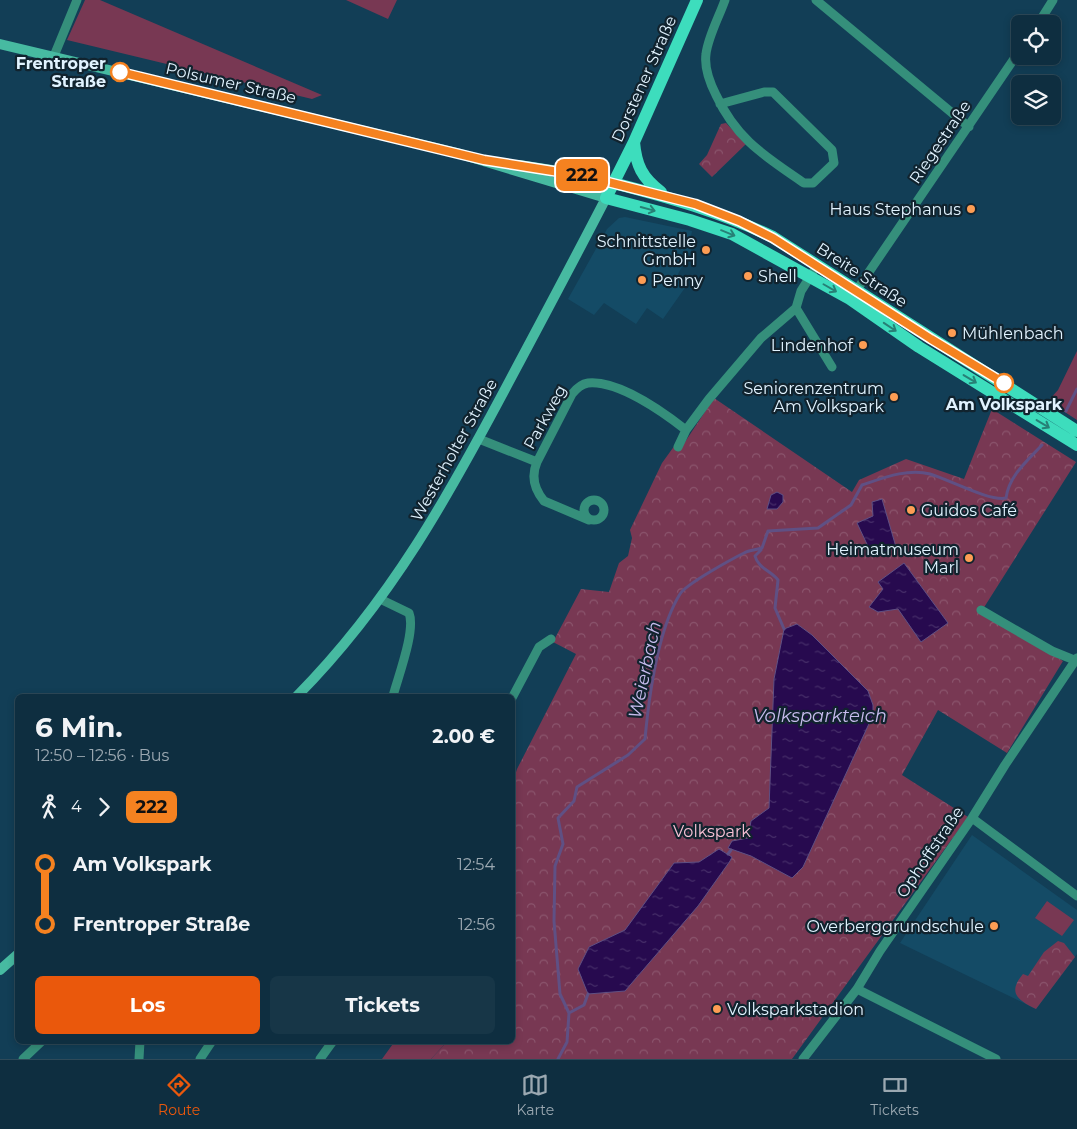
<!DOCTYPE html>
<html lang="de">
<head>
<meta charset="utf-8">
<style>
  :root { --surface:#0e2e40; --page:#173647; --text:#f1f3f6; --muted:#9ba8b1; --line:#2e4a59; --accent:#ea580c }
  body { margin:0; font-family:Montserrat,sans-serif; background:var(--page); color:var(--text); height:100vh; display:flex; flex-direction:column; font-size:19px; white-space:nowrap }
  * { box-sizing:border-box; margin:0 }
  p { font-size:16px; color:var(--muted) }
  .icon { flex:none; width:28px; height:28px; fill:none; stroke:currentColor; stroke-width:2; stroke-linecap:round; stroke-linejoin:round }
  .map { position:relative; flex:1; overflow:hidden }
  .sheet { position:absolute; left:15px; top:694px; width:500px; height:350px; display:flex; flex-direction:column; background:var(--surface); border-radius:8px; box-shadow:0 2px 8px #0003,0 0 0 1px var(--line) }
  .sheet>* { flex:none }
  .badge { padding:0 10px; border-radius:8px; font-size:18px; line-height:32px }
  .buttons { position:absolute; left:1011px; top:15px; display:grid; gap:10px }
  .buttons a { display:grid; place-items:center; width:50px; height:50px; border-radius:8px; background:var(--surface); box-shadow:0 2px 8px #0003,0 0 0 1px var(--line); font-size:25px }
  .map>.badge { position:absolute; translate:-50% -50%; box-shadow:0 0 0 2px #fff }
  .legs { display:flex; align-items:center; gap:8px; height:55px; padding:0 20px; font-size:16px }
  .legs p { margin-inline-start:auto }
  .overview { display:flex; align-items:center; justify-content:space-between; height:85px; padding:0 20px }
  h1 { font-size:28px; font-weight:700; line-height:38px }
  .primary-button { display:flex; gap:10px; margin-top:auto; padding:10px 20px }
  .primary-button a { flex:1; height:58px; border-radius:8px; background:var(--accent); color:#fff; font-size:20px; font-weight:700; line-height:58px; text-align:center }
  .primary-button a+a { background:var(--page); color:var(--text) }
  ul { padding:0 20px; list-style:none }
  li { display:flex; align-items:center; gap:18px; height:60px; font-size:19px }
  li i { display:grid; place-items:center; width:8px; height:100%; margin:0 6px; background:currentColor }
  li i::after { content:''; width:12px; height:12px; margin:-6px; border:4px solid; border-radius:50%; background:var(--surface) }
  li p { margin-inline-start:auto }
  li:first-child i { background:linear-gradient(#0000 50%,currentColor 0) }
  li:last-child i { background:linear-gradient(currentColor 50%,#0000 0) }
  .tabs { display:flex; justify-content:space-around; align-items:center; height:70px; border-top:1px solid var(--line); background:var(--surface); font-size:14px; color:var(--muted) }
  .tabs a { display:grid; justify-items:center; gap:2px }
  .tabs .on { color:var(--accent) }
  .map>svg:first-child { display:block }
</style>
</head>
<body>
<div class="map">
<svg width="1077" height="1059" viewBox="0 0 1077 1059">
  <defs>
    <pattern id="forest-crowns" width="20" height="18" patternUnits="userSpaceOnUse" patternTransform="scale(1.25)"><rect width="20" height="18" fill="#783853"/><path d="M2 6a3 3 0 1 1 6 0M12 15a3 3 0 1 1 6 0" fill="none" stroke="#8b556d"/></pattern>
    <pattern id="water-ripples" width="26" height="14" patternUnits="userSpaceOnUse" patternTransform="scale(1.25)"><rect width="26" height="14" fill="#270a4f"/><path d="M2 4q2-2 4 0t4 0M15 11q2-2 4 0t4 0" fill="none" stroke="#462e69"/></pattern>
  </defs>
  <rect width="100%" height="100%" fill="#123e56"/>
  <path fill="#144b66" d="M 625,217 L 692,231 L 689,247 L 692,249 L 678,274 L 689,282 L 663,319 L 647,308 L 636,324 L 604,303 L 594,315 L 568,299 L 607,229 L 619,218 Z
    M 972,835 L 1077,910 L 1077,954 L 1036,1009 L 900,943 Z"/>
  <path fill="#783853" d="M 85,0 L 100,0 L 322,95 L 312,99 L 67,40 Z
    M 346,0 L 397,0 L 388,19 Z
    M 1077,351 L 1077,420 L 1048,401 L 1058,390 Z
    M 1047,901 L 1074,920 L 1062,936 L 1035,918 Z
    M 395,1041 L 453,1041 L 444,1045 L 431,1059 L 382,1059 Z"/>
  <path fill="url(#forest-crowns)" d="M 726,123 L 746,144 L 712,177 L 699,164 L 707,155 L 721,124 Z
    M 714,398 L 852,492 L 859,480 L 906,459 L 964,479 L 992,409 L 1076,462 L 983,609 L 1063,661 L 1007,753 L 938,710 L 902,775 L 968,817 L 792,1059 L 431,1059 L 444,1045 L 453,1041 L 512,1041 L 513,782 L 517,769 L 576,654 L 553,642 L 581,589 L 609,592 L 619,563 L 628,556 L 632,538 L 630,530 L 662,463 L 675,445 L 681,448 Z
    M 1058,941 L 1064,943 L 1075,957 L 1036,1009 C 1018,1000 1007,993 1023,974 L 1028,976 L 1044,952 Z"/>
  <path fill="url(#water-ripples)" stroke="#5f5084" d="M 777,492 L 783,495 L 783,502 L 777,509 L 767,509 L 771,495 Z
    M 882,499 L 896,547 L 873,557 L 857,523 L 873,516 L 872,502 Z
    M 904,563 L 948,623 L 921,642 L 898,609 L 878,612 L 869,607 L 883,589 L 878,582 Z
    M 797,624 L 812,635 L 868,691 L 873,705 L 873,715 L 803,867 L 792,878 L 751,856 L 728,848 L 732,841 L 748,838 L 751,821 L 769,808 L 774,679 L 784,629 Z
    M 719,849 L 732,857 L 730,861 L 698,906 L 625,991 L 588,994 L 578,969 L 589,947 L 625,930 L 674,863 L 699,862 Z"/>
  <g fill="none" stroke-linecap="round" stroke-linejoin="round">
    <path stroke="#5f5084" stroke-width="3" d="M 1066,411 L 1077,389
      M 761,550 L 755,556 C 758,568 771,571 778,580 L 775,608 L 784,629
      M 728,854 L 731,850
      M 569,1013 L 584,1005 L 588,994
      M 558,1059 L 567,1042 L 569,1013 L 560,994 L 554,921 L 555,866 L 563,844 L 558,818 L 574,801 L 577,787 L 628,755 L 645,739 C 649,696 657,631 680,594 C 686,584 732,559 744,553 C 749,550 756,550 762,548 L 768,531 L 818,528 L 851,505 L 862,485 C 883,478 908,468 930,474 C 948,479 990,502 1006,498 C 1009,476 1027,461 1042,445"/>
    <path stroke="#358f7b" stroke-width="9" d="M 816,0 L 969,127
      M 1038,24 L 1053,0
      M 54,56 L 77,0
      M 720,104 L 764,92 L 773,92 L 832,150 L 834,163 L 813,183 L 804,183 C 765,156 737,140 716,95 C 710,83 704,68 706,54 C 708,37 719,17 725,0
      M 854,294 L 1020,50
      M 796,308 L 832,367
      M 479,439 L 537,462 L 572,394 C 576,389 581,384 588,383 C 618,380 663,412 686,430
      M 678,447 L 686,430 L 709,399 L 761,338 L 796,308 L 801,291 L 813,272
      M 537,462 C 531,476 534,489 544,501 L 589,520
      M584 510a10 10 0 1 1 20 0a10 10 0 1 1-20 0Z
      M 380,599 L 409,613 C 416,630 398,677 393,696
      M 981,610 L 1052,651 L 1077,661
      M 512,698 L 539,647 L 551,639
      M 972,818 L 1077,896
      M 857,989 L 996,1059
      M 23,1059 L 42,1041
      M 139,1059 L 140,1041
      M 200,1059 L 212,1041
      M 320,1059 L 333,1041
      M 803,1059 L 857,989 L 880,951 L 972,818 L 1005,765 L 1077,658"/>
    <path stroke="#47baa1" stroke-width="10" d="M 0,44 L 457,153 L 606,198 C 575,258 543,318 511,378 C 449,495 391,601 297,696
      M 519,165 L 565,172 L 613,183
      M 0,970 L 18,954"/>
    <path stroke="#3dddbd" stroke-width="12" d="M 697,0 L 634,142 L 606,198 L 690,220 L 732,234 L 850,299 L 919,347 L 1077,445
      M 634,142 C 636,165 642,178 661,192
      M 613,183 C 668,197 721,212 773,237 L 1077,431"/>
  </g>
  <defs><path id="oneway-shaft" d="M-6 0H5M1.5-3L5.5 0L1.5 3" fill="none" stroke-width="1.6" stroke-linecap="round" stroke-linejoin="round" transform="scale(1.25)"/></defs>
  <g stroke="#278076">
    <use href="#oneway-shaft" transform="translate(648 209) rotate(15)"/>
    <use href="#oneway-shaft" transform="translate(728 233) rotate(22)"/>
    <use href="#oneway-shaft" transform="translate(830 288) rotate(30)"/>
    <use href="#oneway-shaft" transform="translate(890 327) rotate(34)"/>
    <use href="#oneway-shaft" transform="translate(970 379) rotate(31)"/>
    <use href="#oneway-shaft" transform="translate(1043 424) rotate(31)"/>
  </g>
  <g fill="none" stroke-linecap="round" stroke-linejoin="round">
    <g stroke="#fff" stroke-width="11">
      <path id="line-1" d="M 120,72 L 484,160 L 584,176 L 695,204 L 739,221 L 773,238 L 931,339 L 1004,383"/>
    </g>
    <use href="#line-1" stroke="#f58220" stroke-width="8"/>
  </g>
  <g fill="#fff" stroke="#f58220" stroke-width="2.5">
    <circle cx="120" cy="72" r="9"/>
    <circle cx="1004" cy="383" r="9"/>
  </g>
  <g fill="#fd9d54" stroke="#11232e" stroke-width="2">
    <circle cx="971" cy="209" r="5"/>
    <circle cx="706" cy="250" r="5"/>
    <circle cx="748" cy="276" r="5"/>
    <circle cx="642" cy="280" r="5"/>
    <circle cx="952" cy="333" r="5"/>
    <circle cx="863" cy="345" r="5"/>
    <circle cx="894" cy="397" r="5"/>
    <circle cx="911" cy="510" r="5"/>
    <circle cx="969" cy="558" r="5"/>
    <circle cx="994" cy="926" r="5"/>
    <circle cx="717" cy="1009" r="5"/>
  </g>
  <g text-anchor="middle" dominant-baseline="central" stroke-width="4.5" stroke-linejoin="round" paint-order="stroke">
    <g font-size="16" font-weight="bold" fill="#e1f3ff" stroke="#11232e" text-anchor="end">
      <text x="106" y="63">Frentroper<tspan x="106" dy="18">Straße</tspan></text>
      <text x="1004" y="404" text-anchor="middle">Am Volkspark</text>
    </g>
    <g font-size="16" fill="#e1f3ff" stroke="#11232e">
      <text transform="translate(644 79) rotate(-66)">Dorstener Straße</text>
      <text transform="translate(231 83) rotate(13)">Polsumer Straße</text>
      <text transform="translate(940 142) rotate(-56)">Riegestraße</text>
      <text transform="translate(862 275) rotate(33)">Breite Straße</text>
      <text transform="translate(545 417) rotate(-61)">Parkweg</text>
      <text transform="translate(454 450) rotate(-61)">Westerholter Straße</text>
      <text transform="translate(930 852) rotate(-56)">Ophoffstraße</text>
    </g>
    <g font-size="16" fill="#e1f3ff" stroke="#11232e" text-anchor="end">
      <text x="961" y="209">Haus Stephanus</text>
      <text x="696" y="241">Schnittstelle<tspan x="696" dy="18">GmbH</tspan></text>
      <text x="758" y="276" text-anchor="start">Shell</text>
      <text x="652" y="280" text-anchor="start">Penny</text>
      <text x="962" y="333" text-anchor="start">Mühlenbach</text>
      <text x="853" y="345">Lindenhof</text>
      <text x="884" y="388">Seniorenzentrum<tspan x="884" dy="18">Am Volkspark</tspan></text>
      <text x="921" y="510" text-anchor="start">Guidos Café</text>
      <text x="959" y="549">Heimatmuseum<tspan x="959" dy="18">Marl</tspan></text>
      <text x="984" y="926">Overberggrundschule</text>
      <text x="727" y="1009" text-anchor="start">Volksparkstadion</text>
    </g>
    <g font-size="16" fill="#f8c0d4" stroke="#11232e">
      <text x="712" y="831">Volkspark</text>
    </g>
    <g font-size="18" font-style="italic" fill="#c6bbec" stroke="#11232e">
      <text transform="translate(645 670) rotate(-78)">Weierbach</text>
      <text x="820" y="716">Volksparkteich</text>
    </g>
  </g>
</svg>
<div class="buttons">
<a><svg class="icon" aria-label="locate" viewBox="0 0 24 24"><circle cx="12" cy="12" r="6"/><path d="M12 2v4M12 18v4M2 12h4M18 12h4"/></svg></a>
<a><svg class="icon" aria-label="layers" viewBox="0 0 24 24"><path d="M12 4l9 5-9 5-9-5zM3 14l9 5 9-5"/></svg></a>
</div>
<b class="badge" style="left:582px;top:175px;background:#f58220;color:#111">222</b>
<section class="sheet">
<div class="overview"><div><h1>6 Min.</h1><p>12:50 – 12:56 · Bus</p></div><b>2.00 €</b></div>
<div class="legs"><svg class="icon" aria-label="walk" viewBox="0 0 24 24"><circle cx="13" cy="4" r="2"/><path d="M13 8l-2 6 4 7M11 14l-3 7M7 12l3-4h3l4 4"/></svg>4<svg class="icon" aria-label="forward" viewBox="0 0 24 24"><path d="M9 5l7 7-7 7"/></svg><b class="badge" style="background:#f58220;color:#111">222</b></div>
<ul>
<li><i style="color:#f58220"></i><b>Am Volkspark</b><p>12:54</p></li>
<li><i style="color:#f58220"></i><b>Frentroper Straße</b><p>12:56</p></li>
</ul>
<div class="primary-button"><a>Los</a><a>Tickets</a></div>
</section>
</div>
<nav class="tabs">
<a class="on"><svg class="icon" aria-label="directions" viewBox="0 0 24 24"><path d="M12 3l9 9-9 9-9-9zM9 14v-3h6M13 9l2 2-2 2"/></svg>Route</a>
<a><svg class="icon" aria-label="map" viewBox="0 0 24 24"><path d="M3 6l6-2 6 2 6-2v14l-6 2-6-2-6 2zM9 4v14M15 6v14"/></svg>Karte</a>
<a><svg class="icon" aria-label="tickets" viewBox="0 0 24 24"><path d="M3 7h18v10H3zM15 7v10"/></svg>Tickets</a>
</nav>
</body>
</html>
